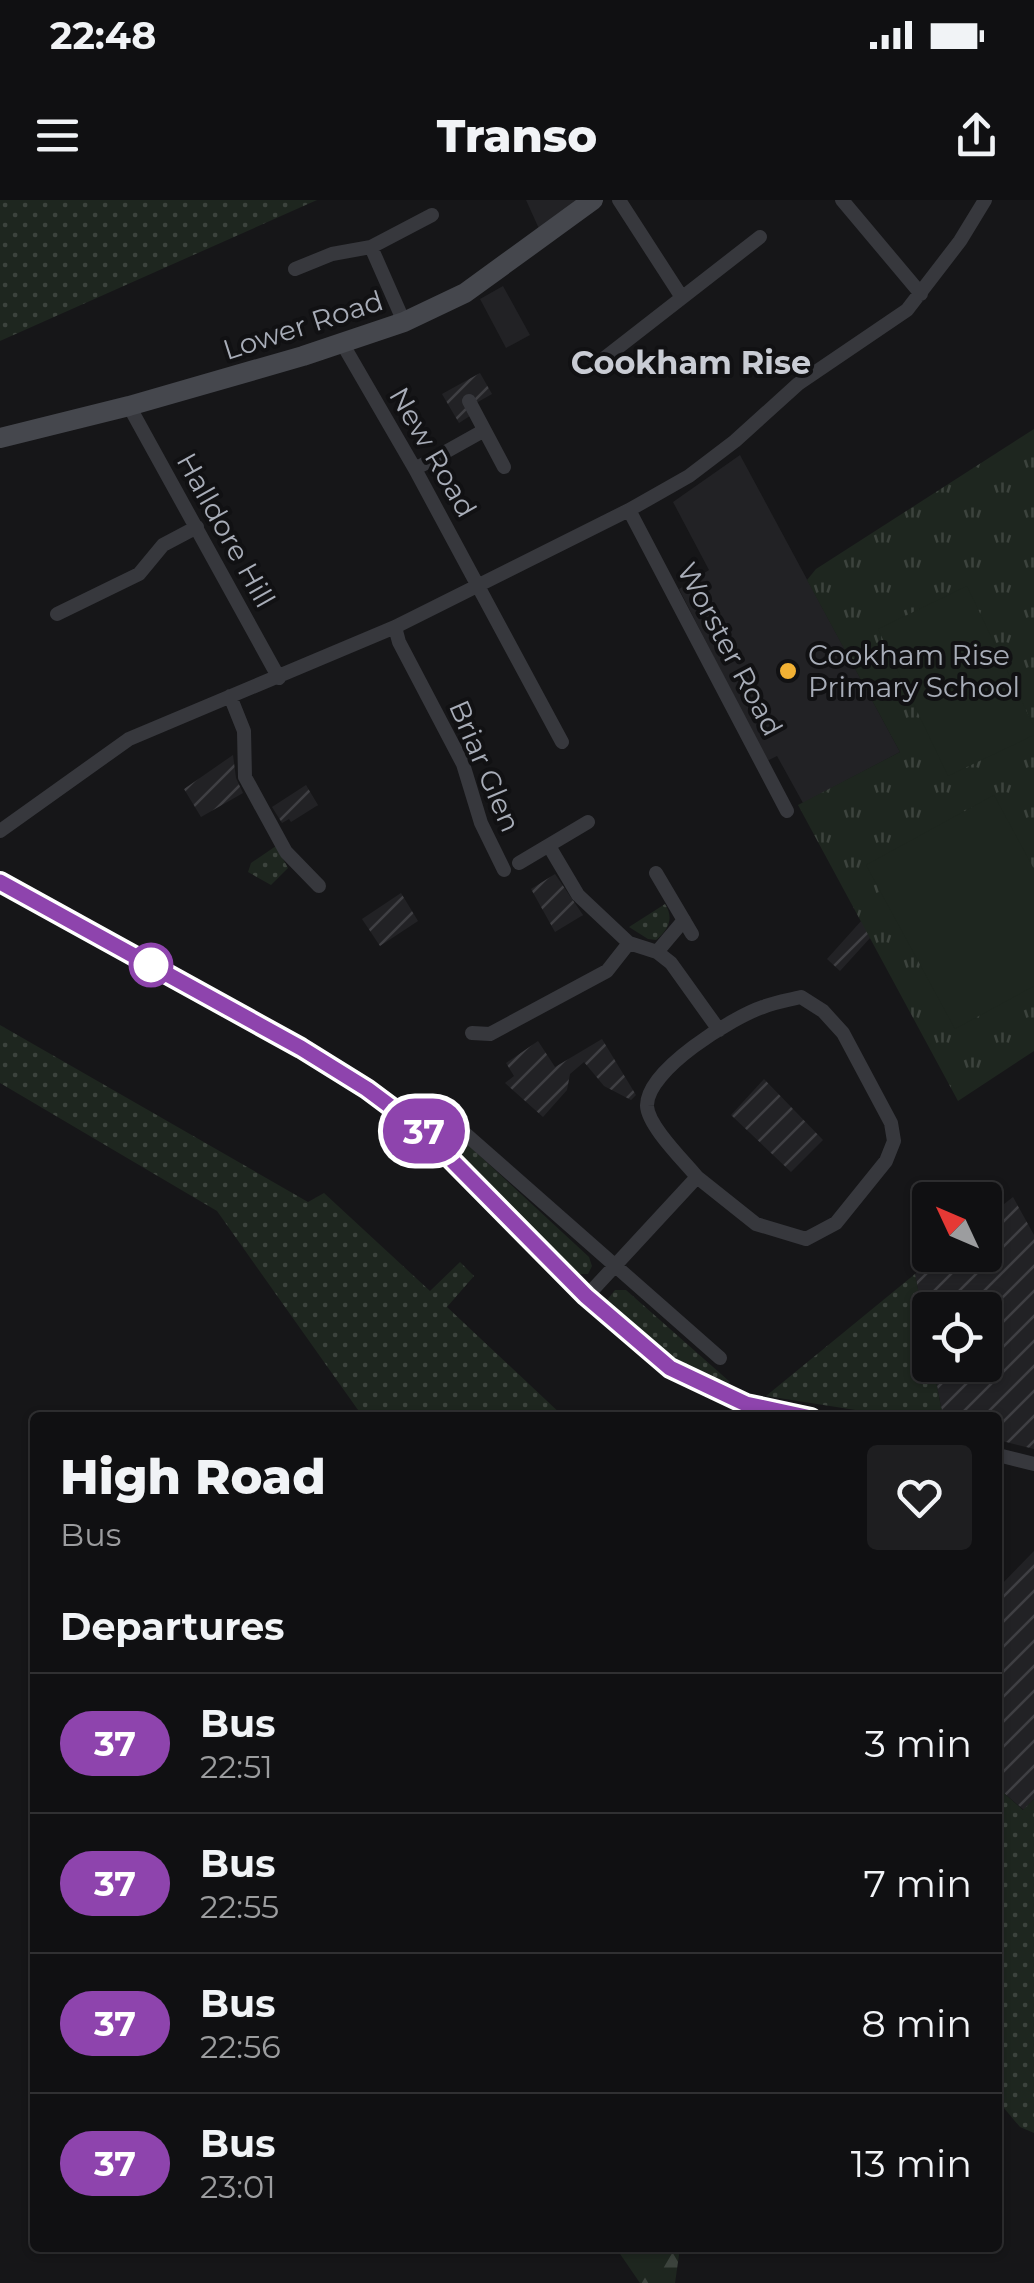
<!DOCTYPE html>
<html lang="en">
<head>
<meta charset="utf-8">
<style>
  :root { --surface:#101012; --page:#1e1e20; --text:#f1f3f6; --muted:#9c9d9f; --line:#303032 }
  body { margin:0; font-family:Montserrat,sans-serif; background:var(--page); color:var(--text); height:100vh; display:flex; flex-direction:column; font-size:38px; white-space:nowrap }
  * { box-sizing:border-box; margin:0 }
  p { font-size:32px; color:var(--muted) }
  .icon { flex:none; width:55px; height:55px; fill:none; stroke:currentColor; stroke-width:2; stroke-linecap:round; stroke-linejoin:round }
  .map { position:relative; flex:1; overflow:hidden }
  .drawer { position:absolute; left:30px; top:1212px; width:972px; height:840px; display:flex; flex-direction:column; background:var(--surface); border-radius:10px; box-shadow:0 2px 8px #0004,0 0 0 2px var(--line) }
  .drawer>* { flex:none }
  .badge { padding:0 20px; border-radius:32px; font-size:35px; line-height:65px }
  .needle { width:65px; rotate:314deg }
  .controls { position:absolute; left:912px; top:982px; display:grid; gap:20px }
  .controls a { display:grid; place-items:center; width:90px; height:90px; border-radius:10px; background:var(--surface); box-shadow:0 2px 8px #0004,0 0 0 2px var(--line); font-size:50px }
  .map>.badge { position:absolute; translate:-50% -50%; box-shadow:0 0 0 5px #fff }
  h2 { padding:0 30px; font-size:38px; line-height:90px }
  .round { display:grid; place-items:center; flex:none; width:105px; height:105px; border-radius:10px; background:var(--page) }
  .headline { display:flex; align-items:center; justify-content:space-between; height:170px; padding:0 30px }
  h1 { font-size:48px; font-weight:800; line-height:75px }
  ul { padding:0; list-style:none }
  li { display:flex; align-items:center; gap:30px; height:140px; padding:0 30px; border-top:2px solid var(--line) }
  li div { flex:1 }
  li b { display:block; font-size:38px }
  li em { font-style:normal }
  li .badge { min-width:110px; font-weight:700; text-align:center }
  .status { display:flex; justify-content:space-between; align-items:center; height:70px; padding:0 50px; background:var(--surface); direction:ltr }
  .status svg { height:28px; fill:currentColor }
  header { display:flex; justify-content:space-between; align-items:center; height:130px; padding:0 30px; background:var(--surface); font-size:45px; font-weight:800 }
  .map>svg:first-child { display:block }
</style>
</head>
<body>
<div class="status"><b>22:48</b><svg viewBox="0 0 49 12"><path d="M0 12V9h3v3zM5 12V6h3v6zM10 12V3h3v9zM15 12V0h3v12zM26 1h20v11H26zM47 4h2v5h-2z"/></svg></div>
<header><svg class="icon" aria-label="menu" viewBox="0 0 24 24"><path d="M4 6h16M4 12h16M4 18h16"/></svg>Transo<svg class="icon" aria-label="share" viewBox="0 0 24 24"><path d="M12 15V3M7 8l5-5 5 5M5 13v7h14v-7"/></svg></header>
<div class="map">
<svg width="1034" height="2083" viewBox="0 0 1034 2083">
  <defs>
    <pattern id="industrial-furrows" width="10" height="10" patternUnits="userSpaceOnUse" patternTransform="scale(2.5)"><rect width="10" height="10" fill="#222225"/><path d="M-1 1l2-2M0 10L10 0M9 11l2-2" fill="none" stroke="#3f3f43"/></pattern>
    <pattern id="grass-dots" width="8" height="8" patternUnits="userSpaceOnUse" patternTransform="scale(2.5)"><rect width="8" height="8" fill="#1e261f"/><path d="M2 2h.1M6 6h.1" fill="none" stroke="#3c433d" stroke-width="1.8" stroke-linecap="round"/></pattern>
    <pattern id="forest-firs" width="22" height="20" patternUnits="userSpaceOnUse" patternTransform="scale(2.5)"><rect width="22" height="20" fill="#1e261f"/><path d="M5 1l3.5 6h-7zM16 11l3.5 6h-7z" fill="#3c433d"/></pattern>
    <pattern id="park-tufts" width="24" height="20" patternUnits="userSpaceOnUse" patternTransform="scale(2.5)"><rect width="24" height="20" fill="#1e261f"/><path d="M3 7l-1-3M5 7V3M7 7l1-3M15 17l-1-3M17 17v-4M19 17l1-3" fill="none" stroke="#3c433d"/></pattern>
  </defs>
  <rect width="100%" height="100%" fill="#161618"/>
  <path fill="#222225" d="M 526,0 L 579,0 L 540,31 Z
    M 503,86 L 530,135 L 506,148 L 480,99 Z
    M 740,255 L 900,552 L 803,603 L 777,556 L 767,561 L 679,389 L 709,370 L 673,302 Z"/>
  <path fill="url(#industrial-furrows)" d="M 480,173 L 492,194 L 476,203 L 479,210 L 459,223 L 442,194 Z
    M 233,555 L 236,578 L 243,593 L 201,617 L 184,589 Z
    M 306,585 L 318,605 L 291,622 L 289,619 L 282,623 L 272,607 Z
    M 555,674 L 583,715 L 555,732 L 531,689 Z
    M 401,693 L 418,721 L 380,746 L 362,719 Z
    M 862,720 L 870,738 L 840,771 L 827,759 Z
    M 602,839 L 636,895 L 631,900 L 604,886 L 584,862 L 570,874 L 567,890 L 543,917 L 505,883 L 514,876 L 506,863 L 538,841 L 555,867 Z
    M 764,879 L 823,940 L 791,972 L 731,915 Z
    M 1013,997 L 1034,1035 L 1034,1249 L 998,1240 L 998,1218 L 943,1217 L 933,1165 L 985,1165 L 985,1110 L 930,1110 L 930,1152 L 915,1074 L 939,1055 L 985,1055 L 985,1019 Z
    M 1034,1351 L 1034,1599 L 1024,1610 L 998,1588 L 998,1388 Z"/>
  <path fill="url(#grass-dots)" d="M 0,0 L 317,0 L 0,141 Z
    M 276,646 L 288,668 L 271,685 L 248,672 L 251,663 Z
    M 665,704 C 674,718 669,729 656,740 L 648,739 L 629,727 Z
    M 0,825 L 308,1002 L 324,993 L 430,1091 L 460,1062 L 474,1076 L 447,1107 L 564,1217 L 363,1217 L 217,1011 L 0,883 Z
    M 466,943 L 589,1057 L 592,1066 L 588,1074 L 578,1074 L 454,948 Z
    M 915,1074 L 943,1217 L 900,1217 L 766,1196 Z
    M 615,1090 L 626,1090 L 730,1182 L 726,1186 L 673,1160 L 610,1109 L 607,1100 Z
    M 998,1588 L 1023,1610 L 1034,1599 L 1034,1933 L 1020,1927 L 998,1901 Z"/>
  <path fill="url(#forest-firs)" d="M 616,2048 L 680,2048 L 675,2083 L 640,2083 Z"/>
  <path fill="url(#park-tufts)" d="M 1034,229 L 1034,851 L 958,901 L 798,605 L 900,552 L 807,380 L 816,369 Z"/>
  <path fill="#1e261f" d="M 967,386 L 1034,527 L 1034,535 L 948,576 L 878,429 Z
    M 994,595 L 1034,669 L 1034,786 L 955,829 L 866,665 Z"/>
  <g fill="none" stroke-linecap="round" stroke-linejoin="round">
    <path stroke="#37383d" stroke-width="14" d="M 619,0 L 681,96
      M 842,0 L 921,94
      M 371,47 L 404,122
      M 295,69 L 332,54 L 371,47 L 432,15
      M 342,143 L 415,269 L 562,542
      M 602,160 L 760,37
      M 469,201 L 504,267
      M 129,206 L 279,478
      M 415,269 L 483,231
      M 629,310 L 787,611
      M 57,414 L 139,374 L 163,345 L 197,327
      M 395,427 L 399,442 L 463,564 L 481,623 L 504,670
      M 230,496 L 244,531 L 245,577 L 286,652 L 319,686
      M 0,631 L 129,539 L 395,427 L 629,310 L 689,276 L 735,241 L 798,184 L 907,110 L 960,41 L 985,0
      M 549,646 L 578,695 L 629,743 L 657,752 L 671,763 L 719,830
      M 519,663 L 588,622
      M 656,673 L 692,734
      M 0,682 L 301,848 L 367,889 L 422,929 L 586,1097 L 670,1169 L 746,1205 L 811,1218
      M 657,752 L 684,720
      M 472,833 L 490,834 L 607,771 L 629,743
      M 461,930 L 720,1158
      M 586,1097 L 697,977 C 684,961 648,926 647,906 C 646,870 733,817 763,807 C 775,802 789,800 801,797 L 823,811 L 843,833 L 891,923 L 894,941 L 886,961 L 836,1023 L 806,1039 L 756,1024 L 697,977
      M 998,1255 L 1034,1264"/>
    <path stroke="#45474d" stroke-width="20" d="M 0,238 L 129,206 L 303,156 L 404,122 L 465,93 L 593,0"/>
  </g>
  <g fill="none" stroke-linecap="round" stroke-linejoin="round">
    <g stroke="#fff" stroke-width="22">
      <path id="line" d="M 0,682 L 301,848 L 367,889 L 422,930 L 586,1096 L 670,1168 L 746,1204 L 811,1218"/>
    </g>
    <use href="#line" stroke="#8e44ad" stroke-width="15"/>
  </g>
  <circle fill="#f2b134" stroke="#111113" stroke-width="4" cx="788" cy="471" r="10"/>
  <circle fill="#fff" stroke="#8e44ad" stroke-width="5" cx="151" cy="765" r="20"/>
  <g text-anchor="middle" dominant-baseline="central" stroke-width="8" stroke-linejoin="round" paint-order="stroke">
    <g font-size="28" fill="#a8adb8" stroke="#111113">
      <text transform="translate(303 125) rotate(-18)">Lower Road</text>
      <text transform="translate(433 252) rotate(60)">New Road</text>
      <text transform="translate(226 330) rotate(61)">Halldore Hill</text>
      <text transform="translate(730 449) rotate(62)">Worster Road</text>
      <text transform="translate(485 566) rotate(67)">Briar Glen</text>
    </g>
    <g font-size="28" fill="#a8adb8" stroke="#111113" text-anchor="start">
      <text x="808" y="455">Cookham Rise<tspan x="808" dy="32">Primary School</tspan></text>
    </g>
    <g font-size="32" font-weight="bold" fill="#c9ccd4" stroke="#111113">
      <text x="691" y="162">Cookham Rise</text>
    </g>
  </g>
</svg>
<div class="controls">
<a><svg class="needle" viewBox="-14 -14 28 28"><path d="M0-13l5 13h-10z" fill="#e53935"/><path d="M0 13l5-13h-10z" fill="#9c9d9f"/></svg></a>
<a><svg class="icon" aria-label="locate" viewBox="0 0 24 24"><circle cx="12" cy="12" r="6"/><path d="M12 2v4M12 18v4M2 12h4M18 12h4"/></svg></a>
</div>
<b class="badge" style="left:424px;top:931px;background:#8e44ad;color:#fff">37</b>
<section class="drawer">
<div class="headline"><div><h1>High Road</h1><p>Bus</p></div><a class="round"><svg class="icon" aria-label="heart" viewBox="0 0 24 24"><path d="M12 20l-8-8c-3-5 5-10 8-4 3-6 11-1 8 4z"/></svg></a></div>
<h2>Departures</h2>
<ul>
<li><span class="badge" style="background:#8e44ad;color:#fff">37</span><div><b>Bus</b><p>22:51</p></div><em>3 min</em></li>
<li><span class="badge" style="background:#8e44ad;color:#fff">37</span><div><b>Bus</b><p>22:55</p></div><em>7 min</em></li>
<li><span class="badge" style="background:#8e44ad;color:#fff">37</span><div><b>Bus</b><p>22:56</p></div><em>8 min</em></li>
<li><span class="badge" style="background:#8e44ad;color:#fff">37</span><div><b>Bus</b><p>23:01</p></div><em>13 min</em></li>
</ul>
</section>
</div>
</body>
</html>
